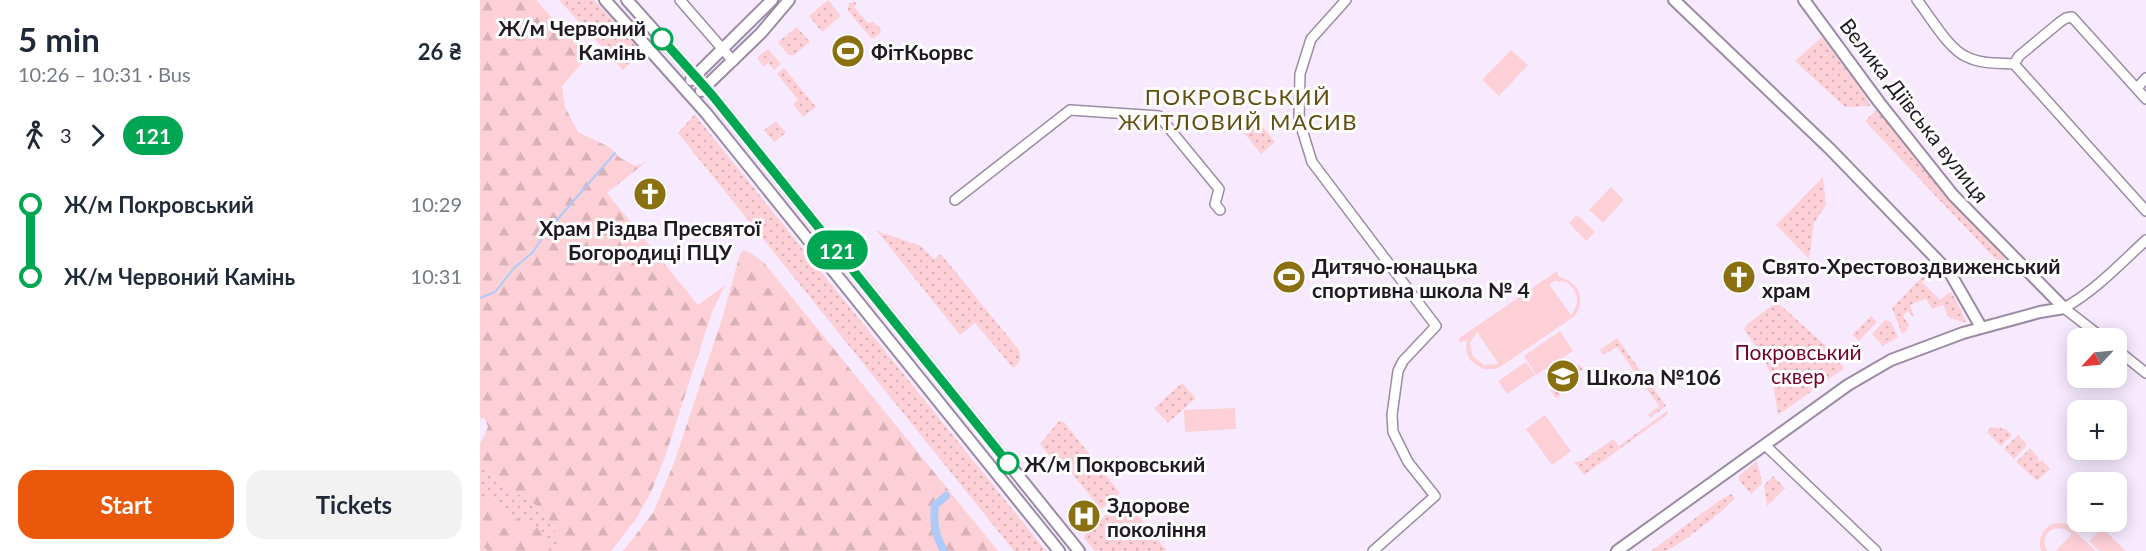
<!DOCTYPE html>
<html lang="en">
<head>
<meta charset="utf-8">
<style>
  :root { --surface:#fff; --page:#f2f2f3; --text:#1f2937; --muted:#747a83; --accent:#ea580c }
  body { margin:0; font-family:Lato,sans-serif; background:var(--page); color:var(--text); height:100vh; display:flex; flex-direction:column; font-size:22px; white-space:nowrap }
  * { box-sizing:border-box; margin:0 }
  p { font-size:20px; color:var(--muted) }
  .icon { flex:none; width:33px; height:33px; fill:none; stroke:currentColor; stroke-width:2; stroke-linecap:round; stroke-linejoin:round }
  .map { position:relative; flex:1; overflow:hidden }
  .side { display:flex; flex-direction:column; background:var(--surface); width:480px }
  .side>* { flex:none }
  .badge { padding:0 12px; border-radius:20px; font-size:21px; line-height:39px }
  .needle { width:39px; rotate:244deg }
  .buttons { position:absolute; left:1587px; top:328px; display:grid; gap:12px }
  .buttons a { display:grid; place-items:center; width:60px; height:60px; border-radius:12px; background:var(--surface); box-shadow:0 3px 15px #0003; font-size:30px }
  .map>.badge { position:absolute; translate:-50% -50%; box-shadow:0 0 0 3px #fff }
  .legs { display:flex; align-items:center; gap:9px; height:66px; padding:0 18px; font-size:20px }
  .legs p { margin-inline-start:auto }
  .overview { display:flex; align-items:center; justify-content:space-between; height:102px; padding:0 18px }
  h1 { font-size:33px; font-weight:700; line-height:45px }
  .action { display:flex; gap:12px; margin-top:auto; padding:12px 18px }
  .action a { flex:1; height:69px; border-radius:18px; background:var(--accent); color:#fff; font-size:24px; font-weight:700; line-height:69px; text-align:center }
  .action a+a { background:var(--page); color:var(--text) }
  ul { padding:0 18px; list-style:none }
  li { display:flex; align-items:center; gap:21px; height:72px; font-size:22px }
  li i { display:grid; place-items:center; width:9px; height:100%; margin:0 8px; background:currentColor }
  li i::after { content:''; width:15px; height:15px; margin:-8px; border:4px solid; border-radius:50%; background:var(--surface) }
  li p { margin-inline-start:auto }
  li:first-child i { background:linear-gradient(#0000 50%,currentColor 0) }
  li:last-child i { background:linear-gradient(currentColor 50%,#0000 0) }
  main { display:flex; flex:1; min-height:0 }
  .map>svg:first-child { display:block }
</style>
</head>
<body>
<main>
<section class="side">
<div class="overview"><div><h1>5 min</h1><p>10:26 – 10:31 · Bus</p></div><b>26 ₴</b></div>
<div class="legs"><svg class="icon" aria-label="walk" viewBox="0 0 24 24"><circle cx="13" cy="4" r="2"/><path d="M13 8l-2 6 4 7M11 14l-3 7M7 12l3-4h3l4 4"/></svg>3<svg class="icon" aria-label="forward" viewBox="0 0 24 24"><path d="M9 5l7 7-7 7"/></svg><b class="badge" style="background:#00a651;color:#fff">121</b></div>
<ul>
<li><i style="color:#00a651"></i><b>Ж/м Покровський</b><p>10:29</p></li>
<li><i style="color:#00a651"></i><b>Ж/м Червоний Камінь</b><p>10:31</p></li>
</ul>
<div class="action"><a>Start</a><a>Tickets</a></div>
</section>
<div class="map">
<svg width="1666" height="551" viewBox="0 0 1666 551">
  <defs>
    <pattern id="grass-dots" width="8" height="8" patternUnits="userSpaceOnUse" patternTransform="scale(1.5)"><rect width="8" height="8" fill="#fcd0d6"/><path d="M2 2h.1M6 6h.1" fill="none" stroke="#d8b2b7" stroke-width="1.8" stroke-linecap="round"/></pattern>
    <pattern id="forest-firs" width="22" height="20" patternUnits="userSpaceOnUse" patternTransform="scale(1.5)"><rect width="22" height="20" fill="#fcd0d6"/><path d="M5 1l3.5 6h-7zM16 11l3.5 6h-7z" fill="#d8b2b7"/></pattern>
  </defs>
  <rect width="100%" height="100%" fill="#f7eaff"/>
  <path fill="url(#grass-dots)" d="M 79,0 L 114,0 L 162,52 L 143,70 Z
    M 348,0 L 361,16 L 342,32 L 329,16 Z
    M 375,2 L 377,4 L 374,7 L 388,23 L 393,22 L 401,29 L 400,33 L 395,38 L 391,38 L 368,11 L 369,3 Z
    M 317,27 L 330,42 L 314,55 L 308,55 L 298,42 Z
    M 1342,37 L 1387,98 L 1390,106 L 1365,107 L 1315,61 Z
    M 402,43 L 409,51 L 415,47 L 427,49 L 433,59 L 405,55 L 399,48 Z
    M 288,49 L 301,64 L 294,70 L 288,63 L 284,67 L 277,58 Z
    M 304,68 L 336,107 L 323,117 L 313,104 L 318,100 L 297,74 Z
    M 1399,108 L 1469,199 L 1527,257 L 1520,264 L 1385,121 Z
    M 215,114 L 215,115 L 566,551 L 534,551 L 198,133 Z
    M 296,121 L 306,133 L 294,142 L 284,130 Z
    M 778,121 L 795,142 L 781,154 L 764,133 Z
    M 1343,177 L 1346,205 L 1334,223 L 1329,259 L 1296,225 Z
    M 397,231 L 441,246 L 454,259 L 461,254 L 539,350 C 542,360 540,362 533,368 L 495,323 L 480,335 Z
    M 1445,274 L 1447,276 L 1442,282 L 1460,300 L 1469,293 L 1472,293 L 1481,310 L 1486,323 L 1469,318 L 1463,305 L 1452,309 L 1446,299 L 1430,305 L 1434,316 L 1433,317 L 1428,311 L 1423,316 L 1429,325 L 1427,330 L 1422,334 L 1412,308 Z
    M 1297,302 L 1355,354 L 1354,357 L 1363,366 L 1363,369 L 1298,415 L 1292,378 L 1285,361 L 1264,329 L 1267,324 Z
    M 1391,316 L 1397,322 L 1379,341 L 1372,335 Z
    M 1405,320 L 1411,322 L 1418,337 L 1403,346 L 1392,334 Z
    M 1137,338 L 1186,406 L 1170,418 L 1168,415 L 1179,406 L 1137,347 L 1123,355 L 1120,350 Z
    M 1099,364 L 1103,369 L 1076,389 L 1081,395 L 1076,398 L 1071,391 L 1071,384 Z
    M 702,383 L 716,398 L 688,423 L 674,408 Z
    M 1187,411 L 1188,414 L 1104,475 L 1094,462 L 1102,461 L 1133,439 L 1139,446 Z
    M 579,421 L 584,422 L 640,493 L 621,509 L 584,464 L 577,465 L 560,444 Z
    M 1511,427 L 1526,429 L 1532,435 L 1521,446 L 1507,432 Z
    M 1538,435 L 1547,445 L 1534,459 L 1524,449 Z
    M 1550,448 L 1559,458 L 1557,460 L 1559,462 L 1562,460 L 1570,469 L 1557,481 L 1536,462 Z
    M 1277,461 L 1282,483 L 1271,494 L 1259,480 L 1259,476 Z
    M 0,467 L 20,483 L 56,505 L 75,531 L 80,551 L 0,551 Z
    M 1293,476 L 1305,488 L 1287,506 L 1284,485 Z
    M 1251,494 L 1255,498 C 1249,507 1196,548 1186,551 C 1182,551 1175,551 1171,551 L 1240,500 Z
    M 644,500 L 645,500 L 687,551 L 615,551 L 604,538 L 607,531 Z"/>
  <path fill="url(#forest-firs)" d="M 0,0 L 56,0 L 97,45 L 102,63 L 82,86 L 85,107 L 98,132 L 131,148 L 139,157 L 155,166 L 166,162 L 127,193 L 218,305 L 245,285 L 232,312 L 185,457 L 171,492 L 156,519 L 131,551 L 80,551 L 75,531 L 56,505 L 20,483 L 0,467 L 0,444 L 8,427 L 5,419 L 0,418 Z
    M 264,250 L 271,253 L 284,263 L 518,551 L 143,551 L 173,513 L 194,463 L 243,316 L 260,254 Z
    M 0,495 L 22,507 L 44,524 C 60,523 65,538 72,551 L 9,551 L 0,545 Z"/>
  <path fill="#fcd0d6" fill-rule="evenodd" d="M 1031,50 L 1048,65 L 1019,96 L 1002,80 Z
    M 1131,187 L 1144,200 L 1123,223 L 1109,210 Z
    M 1097,215 L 1115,232 L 1106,241 L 1089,223 Z
    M 1077,271 L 1079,277 C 1098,281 1107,299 1095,316 L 1020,367 L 1014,369 L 1003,369 L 990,360 L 986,350 L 987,339 L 981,343 L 978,339 ZM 1075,281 L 1086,282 C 1098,290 1101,303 1091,315 L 1069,284 ZM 997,332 L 1018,363 L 1018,364 L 1004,365 L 993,357 L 990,343 Z
    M 1080,331 L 1093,351 L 1056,375 L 1044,356 Z
    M 1046,362 L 1055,375 L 1027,394 L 1018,381 Z
    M 755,408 L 756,429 L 705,432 L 704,410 Z
    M 1065,415 L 1091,451 L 1072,465 L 1046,429 Z
    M 1574,523 L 1587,524 L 1616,551 L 1575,551 L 1592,534 C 1577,521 1558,532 1567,551 L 1561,551 C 1558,538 1562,529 1574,523 Z
    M 1622,528 L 1646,551 L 1619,551 L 1609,541 Z"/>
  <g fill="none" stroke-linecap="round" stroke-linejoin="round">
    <path stroke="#aecaf6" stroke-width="2" d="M 0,298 L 15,292 L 34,268 L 52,253 L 69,229 L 135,153"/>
    <path stroke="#aecaf6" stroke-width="8" d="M 464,551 C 455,535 453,523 455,505 L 466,496"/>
    <g stroke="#9b8ba3" stroke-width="12">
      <path id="minor" d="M 200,0 L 253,61
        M 866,0 L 831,39 L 820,74 L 819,120 L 832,162 L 956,326 L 923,361 L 918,371 L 912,415 L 913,432 L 928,462 L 955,496 L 893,551
        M 1437,0 C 1450,16 1468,49 1487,57 C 1501,64 1519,63 1534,64 L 1666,211
        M 1534,64 L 1539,56 L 1580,22 L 1586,18 L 1592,17 L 1666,99
        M 1658,87 L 1666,78
        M 475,200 L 590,110 L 679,116 L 739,189 L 735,204 L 740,210
        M 1624,339 L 1584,308 C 1615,291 1640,264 1666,240
        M 1636,349 L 1666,373
        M 1285,445 L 1396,551"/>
    </g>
    <g stroke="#9b8ba3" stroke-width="14">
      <path id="major" d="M 125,0 L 226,113 L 579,551
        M 147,0 L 232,95 L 599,551
        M 1194,0 L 1350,149 L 1470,273 L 1501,327
        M 1324,0 L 1399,102 L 1473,195 L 1584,308
        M 211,80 L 292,0
        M 221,91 L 281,33 L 309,0
        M 1137,551 L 1368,385 L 1411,360 L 1483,333 L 1560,312 L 1584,308"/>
    </g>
    <use href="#minor" stroke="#fff" stroke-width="9"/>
    <use href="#major" stroke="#fff" stroke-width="10"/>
  </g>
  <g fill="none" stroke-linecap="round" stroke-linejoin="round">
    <g stroke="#fff" stroke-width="14">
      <path id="line-1" d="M 182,39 L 232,95 L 528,463"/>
    </g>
    <use href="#line-1" stroke="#00a651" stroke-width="9"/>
  </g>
  <defs>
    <g id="stadium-disc" transform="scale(1.725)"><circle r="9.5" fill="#8b7012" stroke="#fdfdfd"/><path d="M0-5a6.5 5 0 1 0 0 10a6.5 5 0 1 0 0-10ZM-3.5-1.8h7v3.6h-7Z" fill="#fff"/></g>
    <g id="church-disc" transform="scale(1.725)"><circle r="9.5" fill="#8b7012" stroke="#fdfdfd"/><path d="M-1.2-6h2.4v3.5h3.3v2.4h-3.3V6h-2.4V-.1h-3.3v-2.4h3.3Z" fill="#fff"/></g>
    <g id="school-disc" transform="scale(1.725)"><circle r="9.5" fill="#8b7012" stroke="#fdfdfd"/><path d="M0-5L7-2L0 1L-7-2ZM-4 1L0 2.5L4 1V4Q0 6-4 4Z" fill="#fff"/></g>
    <g id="hospital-disc" transform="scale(1.725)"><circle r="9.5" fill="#8b7012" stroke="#fdfdfd"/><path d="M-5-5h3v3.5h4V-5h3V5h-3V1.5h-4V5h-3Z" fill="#fff"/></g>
  </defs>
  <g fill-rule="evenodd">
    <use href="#stadium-disc" x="368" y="51"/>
    <use href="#church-disc" x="170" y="194"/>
    <use href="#stadium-disc" x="809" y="277"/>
    <use href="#church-disc" x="1259" y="277"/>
    <use href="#school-disc" x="1083" y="376"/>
    <use href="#hospital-disc" x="604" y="516"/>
  </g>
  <g fill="#fff" stroke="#00a651" stroke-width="3">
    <circle cx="182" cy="39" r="10"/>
    <circle cx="528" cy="463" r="10"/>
  </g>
  <g text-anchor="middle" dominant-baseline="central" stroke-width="6" stroke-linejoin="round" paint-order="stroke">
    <g font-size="21" font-weight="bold" fill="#1f1922" stroke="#fdfdfd" text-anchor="end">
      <text x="166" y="27">Ж/м Червоний<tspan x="166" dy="24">Камінь</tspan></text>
      <text x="544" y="463" text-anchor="start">Ж/м Покровський</text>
    </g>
    <g font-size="21" font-weight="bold" fill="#1f1922" stroke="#fdfdfd" text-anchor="start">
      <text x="391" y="51">ФiтКьорвс</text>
      <text x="170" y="227" text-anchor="middle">Храм Різдва Пресвятої<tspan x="170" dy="24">Богородиці ПЦУ</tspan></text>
      <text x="832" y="265">Дитячо-юнацька<tspan x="832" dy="24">спортивна школа № 4</tspan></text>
      <text x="1282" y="265">Свято-Хрестовоздвиженський<tspan x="1282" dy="24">храм</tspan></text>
      <text x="1106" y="376">Школа №106</text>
      <text x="627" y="504">Здорове<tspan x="627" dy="24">покоління</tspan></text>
    </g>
    <g font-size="21" fill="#1f1922" stroke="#fdfdfd">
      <text transform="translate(1435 110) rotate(52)">Велика Діївська вулиця</text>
    </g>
    <g font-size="21" fill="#74002c" stroke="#fdfdfd">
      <text x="1318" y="351">Покровський<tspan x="1318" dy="24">сквер</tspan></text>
    </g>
    <g font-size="22" letter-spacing="1.5" fill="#614e11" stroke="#fdfdfd">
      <text x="758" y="96">ПОКРОВСЬКИЙ<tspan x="758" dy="25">ЖИТЛОВИЙ МАСИВ</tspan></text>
    </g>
  </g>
</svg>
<div class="buttons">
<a><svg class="needle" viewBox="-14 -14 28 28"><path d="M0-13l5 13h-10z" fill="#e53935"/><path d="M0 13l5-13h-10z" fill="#747a83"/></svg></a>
<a>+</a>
<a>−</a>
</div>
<b class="badge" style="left:357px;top:250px;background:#00a651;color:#fff">121</b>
</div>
</main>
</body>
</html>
